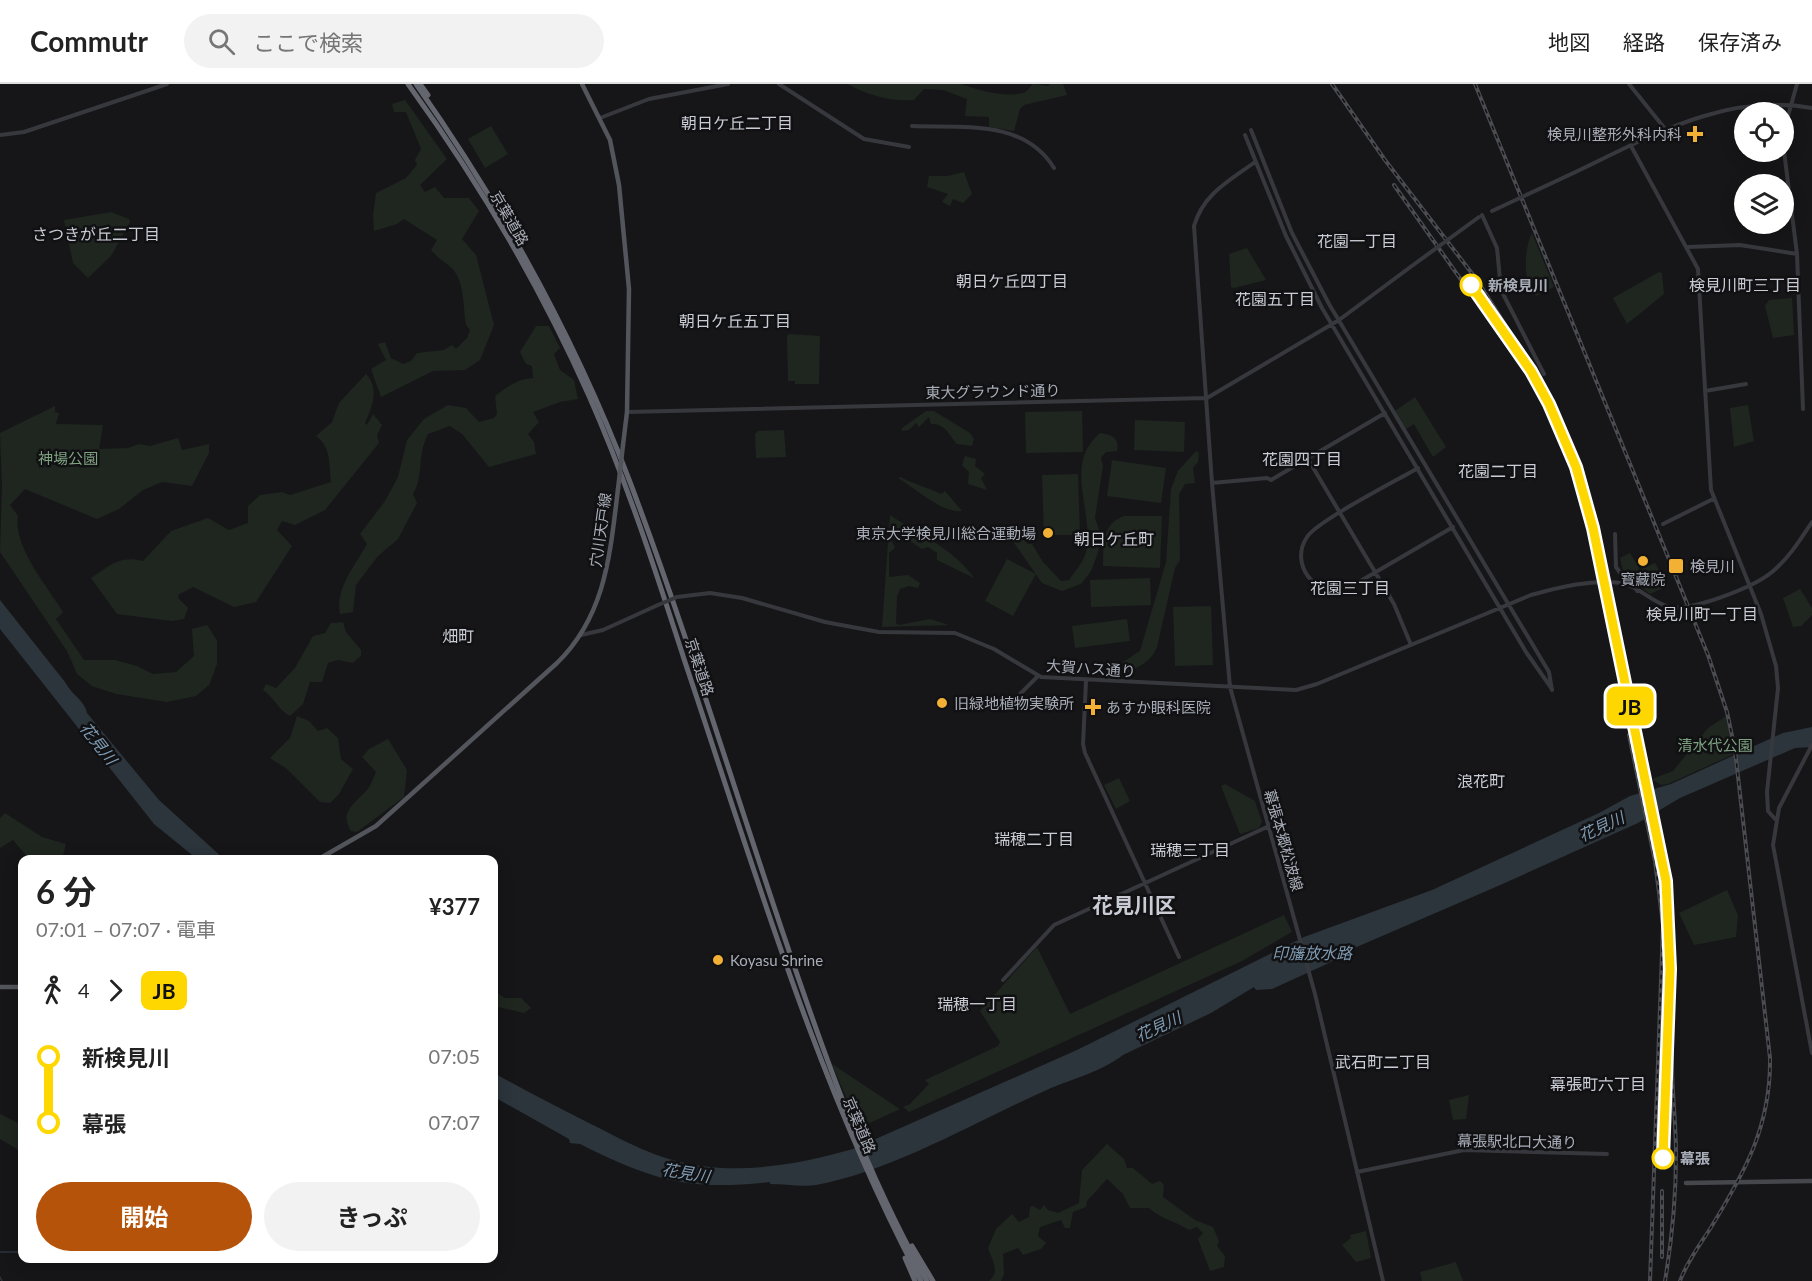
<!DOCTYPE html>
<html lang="ja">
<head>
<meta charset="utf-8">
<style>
  :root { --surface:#fff; --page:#f2f2f2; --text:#222; --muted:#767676; --line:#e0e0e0; --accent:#b45309 }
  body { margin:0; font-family:Lato,"Noto Sans JP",sans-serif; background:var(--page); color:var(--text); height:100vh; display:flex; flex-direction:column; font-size:22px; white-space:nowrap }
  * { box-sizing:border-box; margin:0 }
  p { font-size:20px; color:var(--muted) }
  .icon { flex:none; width:33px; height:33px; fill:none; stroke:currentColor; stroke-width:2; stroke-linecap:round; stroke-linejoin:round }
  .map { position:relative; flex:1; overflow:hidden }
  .sheet { position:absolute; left:18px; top:771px; width:480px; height:408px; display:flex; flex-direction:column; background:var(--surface); border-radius:12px; box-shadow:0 3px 15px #0003 }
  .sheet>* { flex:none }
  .badge { padding:0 12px; border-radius:9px; font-size:21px; line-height:39px }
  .controls { position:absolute; left:1734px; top:18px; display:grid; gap:12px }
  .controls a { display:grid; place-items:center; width:60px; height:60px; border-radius:50%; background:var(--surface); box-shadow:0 3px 15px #0003; font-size:30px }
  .map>.badge { position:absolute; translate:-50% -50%; box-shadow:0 0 0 3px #fff }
  .legs { display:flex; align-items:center; gap:9px; height:66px; padding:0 18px; font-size:20px }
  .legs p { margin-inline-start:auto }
  .overview { display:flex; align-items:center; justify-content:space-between; height:102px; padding:0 18px }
  h1 { font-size:33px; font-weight:700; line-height:45px }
  .button { display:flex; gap:12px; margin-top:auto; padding:12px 18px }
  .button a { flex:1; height:69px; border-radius:36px; background:var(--accent); color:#fff; font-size:24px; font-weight:700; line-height:69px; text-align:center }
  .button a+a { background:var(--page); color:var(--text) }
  ul { padding:0 18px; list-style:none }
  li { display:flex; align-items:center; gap:21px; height:66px; font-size:22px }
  li i { display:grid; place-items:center; width:9px; height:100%; margin:0 8px; background:currentColor }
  li i::after { content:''; width:15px; height:15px; margin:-8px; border:4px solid; border-radius:50%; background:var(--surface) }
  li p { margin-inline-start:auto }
  li:first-child i { background:linear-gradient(#0000 50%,currentColor 0) }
  li:last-child i { background:linear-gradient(currentColor 50%,#0000 0) }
  header { display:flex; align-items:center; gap:36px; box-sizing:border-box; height:84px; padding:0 30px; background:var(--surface); border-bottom:2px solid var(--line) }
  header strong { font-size:28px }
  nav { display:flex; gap:33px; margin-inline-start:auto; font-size:21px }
  .search { width:420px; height:54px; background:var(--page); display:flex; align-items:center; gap:15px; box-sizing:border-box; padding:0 21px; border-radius:33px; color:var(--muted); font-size:22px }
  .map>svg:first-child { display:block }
</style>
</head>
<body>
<header>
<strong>Commutr</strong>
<div class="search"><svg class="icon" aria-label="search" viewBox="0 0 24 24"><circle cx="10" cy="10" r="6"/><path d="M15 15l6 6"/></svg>ここで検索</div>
<nav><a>地図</a><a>経路</a><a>保存済み</a></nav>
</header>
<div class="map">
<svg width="1812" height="1197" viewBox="0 0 1812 1197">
  <rect width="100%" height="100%" fill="#161618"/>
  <path fill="#1e261f" d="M 847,0 L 961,0 C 978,6 1005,14 1023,9 C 1027,8 1030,3 1033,0 L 1048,2 L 1050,0 L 1063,0 L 1067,11 L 1024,21 L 1020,25 L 1014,47 L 989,43 L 989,33 L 965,32 L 967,15 L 943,6 L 924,5 L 914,16 C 890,18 869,11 847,0 Z
    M 405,16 L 447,75 L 420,101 L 425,108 L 435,103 L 444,114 L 469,114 L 479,127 L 462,155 L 476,171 L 494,241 L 480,276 L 465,286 L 433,287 L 381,313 L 371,285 L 386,276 L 378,260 L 385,258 L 391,274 L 403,280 L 411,277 L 417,269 L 444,266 L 452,261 L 456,265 L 467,254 L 470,246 L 466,241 C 463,224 465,203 455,188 C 451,182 437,174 431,166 L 437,156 L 404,135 L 397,140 L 374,147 L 373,131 L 376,109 L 406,94 L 417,81 L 415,76 L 421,65 L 406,28 L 394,28 L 392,20 Z
    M 491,42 L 508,70 L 485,84 L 468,55 Z
    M 964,88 L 972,110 L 963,119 L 953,115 L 950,122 L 942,118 L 948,110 L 927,103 L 929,92 L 947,92 Z
    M 111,128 L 129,135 L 130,138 L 111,172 L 88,194 L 73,179 L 64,136 Z
    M 1532,149 L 1554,203 L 1536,212 C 1522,199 1524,165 1532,149 Z
    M 1247,164 L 1266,196 L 1234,204 L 1231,203 L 1229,170 Z
    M 1659,188 L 1662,189 L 1664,210 L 1627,240 L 1613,214 Z
    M 1792,214 L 1794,251 L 1773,254 L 1765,222 L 1769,216 Z
    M 536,242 L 549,242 L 560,264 L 554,270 L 560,286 L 574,296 L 578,315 L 560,318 L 533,328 L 539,338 L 528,350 L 534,358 L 536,370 L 489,383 L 462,350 L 450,342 L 428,350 C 416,374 425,389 413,410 L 417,419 L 398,455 L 378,472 L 356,501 L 353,528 L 340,530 C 335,504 355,482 367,460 L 360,450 L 385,417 L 398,393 L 407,356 L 424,335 L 448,321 L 466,324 L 479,338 L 494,334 L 497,330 L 495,312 C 507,303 518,295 533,294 L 532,282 L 526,280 L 520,268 Z
    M 789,250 L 820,252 L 819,300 L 795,300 L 795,297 L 788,297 L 787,252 Z
    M 366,290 C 380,305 372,323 365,339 L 367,341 L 373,330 L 382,341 L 377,351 L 379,359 L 325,426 L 295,441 L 282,437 L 277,446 L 292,462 L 256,518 L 234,523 L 193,503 L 178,511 L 179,515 L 188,524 L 184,535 L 172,537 L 117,530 L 91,494 C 111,481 119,471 143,477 L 171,447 L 208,434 L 229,446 L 248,439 L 248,422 L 260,411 L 282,408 L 290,411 L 331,398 C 329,381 331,362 316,352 L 332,338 L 339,319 Z
    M 1415,313 L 1446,363 L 1433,373 L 1414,340 L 1406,345 L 1395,327 Z
    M 1748,321 L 1754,357 L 1734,363 L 1730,324 Z
    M 55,322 L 55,328 L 59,329 L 56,340 L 103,341 L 99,365 L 128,364 L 139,360 L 150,362 L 178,354 L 182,366 L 209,360 L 209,369 L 192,402 L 162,398 L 143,406 L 119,425 L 97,435 L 25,405 L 10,421 L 18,432 C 13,463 47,502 63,528 L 56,535 L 84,576 L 115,576 L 137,582 L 153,590 L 176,588 L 194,572 L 192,545 L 207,541 L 217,556 L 217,580 L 209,601 L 196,612 L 167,618 L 116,610 L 92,602 L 77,590 L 67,567 L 0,468 L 2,401 L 0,349 Z
    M 926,327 L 934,327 L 970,349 L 974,355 L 972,362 L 957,360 C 949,351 945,339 931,340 L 929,333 L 919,343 L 916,339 L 909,346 L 902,347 L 902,344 Z
    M 1082,327 L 1083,368 L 1026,369 L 1025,328 Z
    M 1135,336 L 1185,338 L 1184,368 L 1134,366 Z
    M 784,346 L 786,373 L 756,374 L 755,350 L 758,347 Z
    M 1100,349 C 1111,350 1120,354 1117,367 L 1106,368 L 1101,374 L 1103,382 L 1095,434 L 1100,448 L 1098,469 L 1091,487 L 1081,500 L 1062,507 L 1042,499 L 1012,456 L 1012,451 L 1017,448 L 1028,460 L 1032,460 L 1043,478 L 1061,497 L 1069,496 C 1075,487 1083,479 1086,468 C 1095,428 1062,381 1100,349 Z
    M 1196,367 L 1199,369 L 1198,378 L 1193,384 L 1195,399 L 1185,400 L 1179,410 L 1180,476 L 1175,484 L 1157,563 C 1151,579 1137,583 1123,591 L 1120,580 L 1140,567 L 1166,478 L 1171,405 L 1178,387 Z
    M 965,372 L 976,375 L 975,382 L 985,390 L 981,394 L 987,406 L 968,400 L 969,388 L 962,381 Z
    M 1112,376 L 1166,384 L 1161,419 L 1107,412 Z
    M 1078,390 L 1080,451 L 1044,451 L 1042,391 Z
    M 900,393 C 914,400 927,403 941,410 L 945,407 L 962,427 C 943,430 915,404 898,394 Z
    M 890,431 C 920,451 953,464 974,494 L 937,476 L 937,469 L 928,463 L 922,465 L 907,455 L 890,454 L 895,464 L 889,469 L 889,493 L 908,491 L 920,499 L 918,504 L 909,502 L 900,505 L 897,513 L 896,539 L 899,541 L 930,535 L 949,541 L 882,543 Z
    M 1124,432 L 1162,432 L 1160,484 L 1103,482 C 1104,462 1101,440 1124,432 Z
    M 1630,469 L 1640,486 L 1655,479 L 1668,502 L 1650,510 L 1642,504 C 1642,490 1634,490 1623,486 L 1620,474 Z
    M 1007,475 L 1036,490 L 1013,532 L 985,517 Z
    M 1150,494 L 1151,521 L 1091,523 L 1090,496 Z
    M 1800,505 L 1812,524 L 1812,531 L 1801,542 L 1793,543 L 1783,514 Z
    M 1211,522 L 1213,581 L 1175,582 L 1173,523 Z
    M 1127,535 L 1130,557 L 1075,564 L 1072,542 Z
    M 343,538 L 346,548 L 361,566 L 361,572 L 353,579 L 338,576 L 328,579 L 322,598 L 310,598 L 303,620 L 290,632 C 279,627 274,613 263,606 L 266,600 L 276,604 L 295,584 L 313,552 L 325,549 L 331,539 Z
    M 297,632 L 309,637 L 318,647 L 327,644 L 338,654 L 341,675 L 353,685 L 339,710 L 330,719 L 320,718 L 287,685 L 270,674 L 290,654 Z
    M 1726,632 L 1734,670 L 1668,700 L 1661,701 L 1652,695 L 1673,687 L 1708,644 Z
    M 388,655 L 407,686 L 404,713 L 357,748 L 351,747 C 339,728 354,720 367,706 C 371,701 373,694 376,688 L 362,673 L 369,665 Z
    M 1119,694 L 1130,717 L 1116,725 L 1104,701 Z
    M 1225,700 L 1255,717 L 1262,738 L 1259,744 L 1240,750 L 1221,702 Z
    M 5,729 L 42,753 L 66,760 L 62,775 L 29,775 L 13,756 L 0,764 L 0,734 Z
    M 1727,806 L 1738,831 L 1736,853 L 1694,861 L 1679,829 Z
    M 1284,831 L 1292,848 L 1242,877 L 909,1028 L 903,1023 L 910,1020 L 929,1000 L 925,996 L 998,962 L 1000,958 L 980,927 L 1037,863 L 1070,930 Z
    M 494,907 L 505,914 L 521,914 L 531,924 L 524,929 L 494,922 Z
    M 832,980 L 900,1025 L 859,1044 Z
    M 1469,1011 L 1466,1035 L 1453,1036 L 1449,1016 Z
    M 0,1030 L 22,1041 L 22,1068 L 0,1055 Z
    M 1107,1060 L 1124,1075 L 1127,1084 L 1133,1084 L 1152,1100 L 1160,1097 L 1164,1101 L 1163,1113 L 1195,1136 L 1213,1143 L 1219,1157 L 1217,1162 L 1225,1172 L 1224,1183 L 1210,1187 L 1198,1155 L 1203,1149 L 1197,1143 L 1189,1146 C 1175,1137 1161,1135 1149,1124 L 1130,1124 L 1123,1110 L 1107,1095 L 1087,1117 L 1086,1123 L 1073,1128 L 1070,1144 L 1065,1144 L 1061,1136 L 1040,1143 L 1038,1152 L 1046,1159 L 1041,1165 L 1023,1171 L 1018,1164 L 1003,1170 L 1004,1190 L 1001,1197 L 989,1197 C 1000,1188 993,1178 988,1164 L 996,1145 L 1012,1130 L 1019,1138 L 1029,1133 L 1030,1123 L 1033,1122 L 1040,1126 L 1044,1121 L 1048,1126 L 1058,1129 L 1079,1119 L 1082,1086 Z
    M 1366,1147 L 1371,1174 L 1356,1178 L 1342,1161 L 1351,1154 L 1350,1151 Z
    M 1456,1178 L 1463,1197 L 1422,1197 L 1420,1188 Z"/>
  <path fill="#2c353c" d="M 0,516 L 65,598 C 71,610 85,617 87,629 L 159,716 L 224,775 L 197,775 L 154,740 L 0,545 Z
    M 1812,643 L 1812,663 L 1795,664 L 1680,714 L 1638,739 L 1498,802 L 1352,865 L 1346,864 L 1342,871 L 1329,879 L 1272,905 L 1256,906 L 1254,903 L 1211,929 L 1123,971 C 1100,989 1067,996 1040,1009 C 972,1040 889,1088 816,1101 C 802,1103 785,1100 770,1100 L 770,1098 C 689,1107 654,1097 580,1060 L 570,1059 L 569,1055 L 494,1013 L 494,989 C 524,1006 555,1022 587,1038 C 625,1057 657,1076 701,1082 C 752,1089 803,1079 853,1065 L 1077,966 L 1304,853 L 1432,806 L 1599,729 L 1630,712 L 1671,700 L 1783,649 Z"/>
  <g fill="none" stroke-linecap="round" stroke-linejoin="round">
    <path stroke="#2c353c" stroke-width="1.5" d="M 0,1168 L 22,1168
      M 0,1193 L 2,1197"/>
    <path stroke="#37383d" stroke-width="4" d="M 779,0 L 864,55 L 909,63
      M 1629,0 L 1666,46
      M 600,34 L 649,15 L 728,0
      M 912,42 C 963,44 1024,35 1054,84
      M 1251,46 L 1292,149 L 1329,220 L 1549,588 L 1552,606
      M 1784,46 L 1797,0
      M 0,51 L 24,48 L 167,0
      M 1245,51 L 1286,152 L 1322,224 L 1526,568 L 1552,605
      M 1631,62 L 1698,185 L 1711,406 L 1761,530 L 1776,582 L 1778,604 L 1767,708 L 1768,727 L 1775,735
      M 1784,67 L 1797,170 L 1803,325
      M 1255,78 C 1229,97 1203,110 1194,142 L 1212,399 L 1230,603 L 1315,910 L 1383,1197
      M 1567,92 C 1646,55 1722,8 1812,24
      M 1482,131 L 1497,164 L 1501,206 L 1544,290
      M 1688,163 L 1740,161 L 1797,170
      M 1705,307 L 1746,300
      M 627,328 L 1207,314 L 1339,236 L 1405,187
      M 1308,375 L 1394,520 L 1411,561
      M 1418,384 C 1396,397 1317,437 1307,453 C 1289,480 1315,513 1345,506 L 1453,443
      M 1212,399 L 1267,394 L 1271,396 L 1385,329
      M 1663,440 L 1713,415
      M 1615,450 L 1616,483 L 1621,490 L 1637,497 L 1637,507
      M 677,513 L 710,509 L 742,514 L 825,538 L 879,548 L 955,549 L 994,565 L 1041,593 L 1296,606 L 1317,600 L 1531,511 C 1560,503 1592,495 1621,499 C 1639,502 1652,519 1670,523 C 1693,527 1754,503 1772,488 C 1789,474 1800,456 1812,438
      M 581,551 L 603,546 L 658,521
      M 1086,597 L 1083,660 L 1085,669 L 1179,873
      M 1015,615 L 1038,592
      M 1812,661 L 1779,724 L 1773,761 L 1812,969
      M 1003,896 L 1054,841 L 1267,743
      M 1357,1088 L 1464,1066 L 1607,1070"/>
    <path stroke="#45474d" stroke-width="4.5" d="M 1686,1099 L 1812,1097"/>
    <path stroke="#53555c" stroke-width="4.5" d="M 582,0 L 610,56 L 619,101 L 629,205 L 627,328 L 623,361
      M 317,776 L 376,742 L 557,579 C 606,531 610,470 618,405
      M 0,903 L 22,903"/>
    <path stroke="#63666e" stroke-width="5" d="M 408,0 C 479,98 540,202 589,312 C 627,398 656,488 685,578 C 755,787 817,1001 921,1197
      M 416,0 C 503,124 576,256 630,398 C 687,549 734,705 786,858 C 825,973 866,1090 927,1197
      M 420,0 L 428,11
      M 912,1162 L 933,1197
      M 905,1174 L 915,1197"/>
    <g stroke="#4a4c52" stroke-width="4">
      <path id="rail" d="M 1332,0 L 1385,76 L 1477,196 L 1533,285 L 1561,339 L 1588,415 L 1665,774 C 1677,843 1671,909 1672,979 C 1672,1009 1676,1039 1676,1070 C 1676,1113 1672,1155 1665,1197
        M 1475,0 L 1708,571 L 1727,628 L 1735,666 L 1770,974 C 1771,1042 1745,1088 1710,1145 C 1699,1162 1687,1178 1680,1197
        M 1394,101 L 1522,282
        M 1629,651 L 1655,777 L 1663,841 L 1650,1197
        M 1662,1107 L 1662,1173"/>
    </g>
    <use href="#rail" stroke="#111113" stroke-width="1.5" stroke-dasharray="4.5" stroke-linecap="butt"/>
    <path stroke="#37383d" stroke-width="4" d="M 1492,127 L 1567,92
      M 1405,187 L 1479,133
      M 658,521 L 677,513"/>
    <path stroke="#53555c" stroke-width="4.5" d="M 618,405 L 623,361"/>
  </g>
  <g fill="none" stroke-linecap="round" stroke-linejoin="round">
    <g stroke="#fff" stroke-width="14">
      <path id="line-1" d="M 1471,201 L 1531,287 L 1549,320 L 1576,383 L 1593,444 L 1666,797 L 1670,885 L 1663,1074"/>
    </g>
    <use href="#line-1" stroke="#ffd700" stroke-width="9"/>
  </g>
  <g fill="#f2b134" stroke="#111113" stroke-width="2">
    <path d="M1692 41h6v6h6v6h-6v6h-6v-6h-6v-6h6z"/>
    <circle cx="1048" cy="449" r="6"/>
    <circle cx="1643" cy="477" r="6"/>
    <rect x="1668" y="474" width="16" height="16" rx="3"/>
    <circle cx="942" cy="619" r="6"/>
    <path d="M1090 614h6v6h6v6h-6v6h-6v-6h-6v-6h6z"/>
    <circle cx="718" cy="876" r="6"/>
  </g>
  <g fill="#fff" stroke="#ffd700" stroke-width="3">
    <circle cx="1471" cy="201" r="10"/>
    <circle cx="1663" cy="1074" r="10"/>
  </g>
  <g text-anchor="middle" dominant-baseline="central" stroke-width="5" stroke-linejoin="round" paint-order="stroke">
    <g font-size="15" fill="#a8adb8" stroke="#111113" text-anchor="start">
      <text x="1682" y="50" text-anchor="end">検見川整形外科内科</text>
      <text x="1036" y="449" text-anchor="end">東京大学検見川総合運動場</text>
      <text x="1690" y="482">検見川</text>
      <text x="1643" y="495" text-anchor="middle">寳藏院</text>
      <text x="954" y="619">旧緑地植物実験所</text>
      <text x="1106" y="623">あすか眼科医院</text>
      <text x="730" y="876">Koyasu Shrine</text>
    </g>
    <g font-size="15" fill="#a8adb8" stroke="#111113">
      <text transform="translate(510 134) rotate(60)">京葉道路</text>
      <text transform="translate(993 307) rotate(-1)">東大グラウンド通り</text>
      <text transform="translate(600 446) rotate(-82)">穴川天戸線</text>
      <text transform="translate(700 583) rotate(72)">京葉道路</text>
      <text transform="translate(1091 584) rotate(4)">大賀ハス通り</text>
      <text transform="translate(1284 756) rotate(74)">幕張本郷松波線</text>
      <text transform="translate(860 1041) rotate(67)">京葉道路</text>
      <text transform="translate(1517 1057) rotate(1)">幕張駅北口大通り</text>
    </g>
    <g font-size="15" font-weight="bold" fill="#a8adb8" stroke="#111113" text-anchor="start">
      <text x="1488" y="201">新検見川</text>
      <text x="1680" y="1074">幕張</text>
    </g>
    <g font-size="15" fill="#7fa381" stroke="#111113">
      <text x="68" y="374">神場公園</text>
      <text x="1715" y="661">清水代公園</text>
    </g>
    <g font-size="16" fill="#c9ccd4" stroke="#111113">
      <text x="737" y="38">朝日ケ丘二丁目</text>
      <text x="96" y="149">さつきが丘二丁目</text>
      <text x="1357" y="156">花園一丁目</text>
      <text x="1012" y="196">朝日ケ丘四丁目</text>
      <text x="1745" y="200">検見川町三丁目</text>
      <text x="1275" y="214">花園五丁目</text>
      <text x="735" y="236">朝日ケ丘五丁目</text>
      <text x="1302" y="374">花園四丁目</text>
      <text x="1498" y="386">花園二丁目</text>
      <text x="1114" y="454">朝日ケ丘町</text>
      <text x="1350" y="503">花園三丁目</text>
      <text x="1702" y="529">検見川町一丁目</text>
      <text x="458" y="551">畑町</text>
      <text x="1481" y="696">浪花町</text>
      <text x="1034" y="754">瑞穂二丁目</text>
      <text x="1190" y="765">瑞穂三丁目</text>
      <text x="977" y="919">瑞穂一丁目</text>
      <text x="1383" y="977">武石町二丁目</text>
      <text x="1598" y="999">幕張町六丁目</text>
    </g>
    <g font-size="16" font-style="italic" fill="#7f9bb3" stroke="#111113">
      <text transform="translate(99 659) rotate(52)">花見川</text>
      <text transform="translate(1601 742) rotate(-25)">花見川</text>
      <text x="1312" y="868">印旛放水路</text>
      <text transform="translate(1158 942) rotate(-25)">花見川</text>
      <text transform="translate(686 1088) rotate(9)">花見川</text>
    </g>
    <g font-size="21" font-weight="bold" fill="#c9ccd4" stroke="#111113">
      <text x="1134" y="820">花見川区</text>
    </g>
  </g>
</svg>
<div class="controls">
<a><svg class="icon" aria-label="locate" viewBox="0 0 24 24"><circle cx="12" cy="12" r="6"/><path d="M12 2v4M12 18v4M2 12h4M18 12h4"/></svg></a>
<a><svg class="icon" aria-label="layers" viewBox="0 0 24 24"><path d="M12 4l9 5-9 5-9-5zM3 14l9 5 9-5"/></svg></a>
</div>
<b class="badge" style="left:1630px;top:622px;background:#ffd700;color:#111">JB</b>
<section class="sheet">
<div class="overview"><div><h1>6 分</h1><p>07:01 – 07:07 · 電車</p></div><b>¥377</b></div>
<div class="legs"><svg class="icon" aria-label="walk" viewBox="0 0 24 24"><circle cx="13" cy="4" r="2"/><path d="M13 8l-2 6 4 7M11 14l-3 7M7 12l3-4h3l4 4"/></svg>4<svg class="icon" aria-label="forward" viewBox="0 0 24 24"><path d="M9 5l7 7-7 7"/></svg><b class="badge" style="background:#ffd700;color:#111">JB</b></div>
<ul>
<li><i style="color:#ffd700"></i><b>新検見川</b><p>07:05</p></li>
<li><i style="color:#ffd700"></i><b>幕張</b><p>07:07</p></li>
</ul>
<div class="button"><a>開始</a><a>きっぷ</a></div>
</section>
</div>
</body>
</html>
